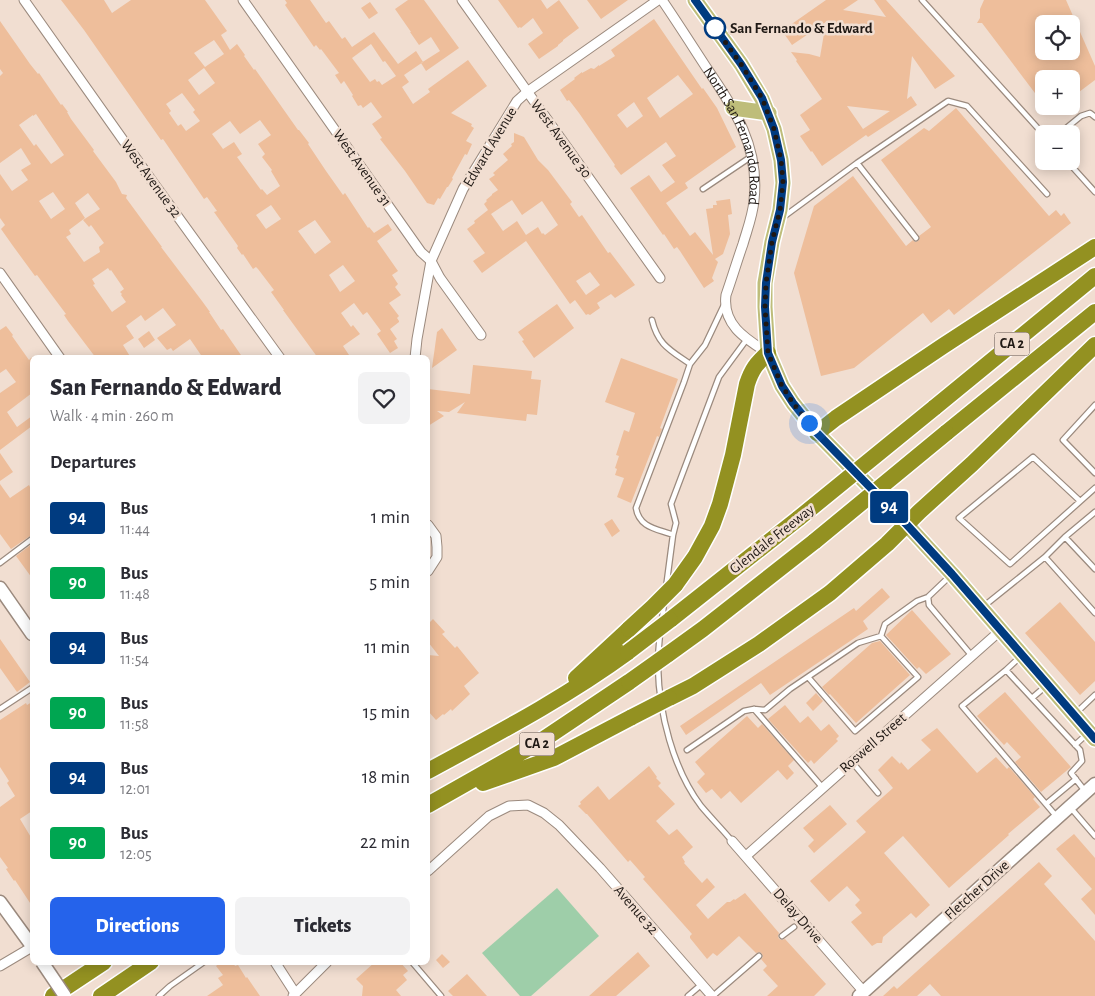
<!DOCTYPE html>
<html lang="en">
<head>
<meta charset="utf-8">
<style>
  :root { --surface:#fff; --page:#f2f2f3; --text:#2b2b33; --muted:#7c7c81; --accent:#2563eb }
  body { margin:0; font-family:"Alegreya Sans",sans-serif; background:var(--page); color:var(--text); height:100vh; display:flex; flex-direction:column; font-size:19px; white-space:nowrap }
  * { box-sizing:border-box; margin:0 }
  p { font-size:16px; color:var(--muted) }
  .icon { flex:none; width:28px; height:28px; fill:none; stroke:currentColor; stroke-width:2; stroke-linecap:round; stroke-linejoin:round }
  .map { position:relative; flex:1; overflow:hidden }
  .sheet { position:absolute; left:30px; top:355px; width:400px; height:610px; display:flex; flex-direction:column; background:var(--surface); border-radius:8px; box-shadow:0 2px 12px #0003 }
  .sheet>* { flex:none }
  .badge { padding:0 10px; border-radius:4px; font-size:18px; line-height:32px }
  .controls { position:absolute; left:1035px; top:15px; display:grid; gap:10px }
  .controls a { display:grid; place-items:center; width:45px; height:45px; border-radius:8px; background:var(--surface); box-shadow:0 2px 12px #0003; font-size:25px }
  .you { position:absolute; width:25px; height:25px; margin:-12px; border:4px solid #fff; border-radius:50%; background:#1a73e8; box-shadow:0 0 0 8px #1a73e833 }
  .map>.badge { position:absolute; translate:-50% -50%; box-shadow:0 0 0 2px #fff }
  h2 { padding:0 20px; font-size:19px; line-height:45px }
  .round { display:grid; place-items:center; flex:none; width:52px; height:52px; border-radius:8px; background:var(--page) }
  .head { display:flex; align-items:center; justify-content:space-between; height:85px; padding:0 20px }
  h1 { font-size:24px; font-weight:800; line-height:38px }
  .cta { display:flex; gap:10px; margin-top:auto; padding:10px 20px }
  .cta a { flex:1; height:58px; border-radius:8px; background:var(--accent); color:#fff; font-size:20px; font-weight:800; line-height:58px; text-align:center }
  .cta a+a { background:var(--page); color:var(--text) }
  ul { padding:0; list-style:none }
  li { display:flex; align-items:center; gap:15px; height:65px; padding:0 20px }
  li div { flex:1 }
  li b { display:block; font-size:19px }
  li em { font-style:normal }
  li .badge { min-width:55px; font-weight:700; text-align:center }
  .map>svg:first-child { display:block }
</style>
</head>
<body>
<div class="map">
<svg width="1095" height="996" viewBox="0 0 1095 996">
  <rect width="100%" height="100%" fill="#f1ded1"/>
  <path fill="#9ecea9" d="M 557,888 L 599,936 L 531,996 L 520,996 L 482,953 Z"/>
  <path fill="#eebe9b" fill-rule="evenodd" d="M 61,0 L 104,0 L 112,13 L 131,0 L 205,0 L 227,31 L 221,35 L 230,50 L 237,44 L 245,55 L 244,56 L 254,70 L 255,69 L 298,130 L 299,130 L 309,143 L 308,144 L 326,171 L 343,195 L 345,193 L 368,228 L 369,227 L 374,233 L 388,224 L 392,230 L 377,241 L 398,271 L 392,275 L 398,284 L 395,287 L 401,295 L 389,303 L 399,316 L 397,318 L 399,321 L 399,322 L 390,329 L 397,339 L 394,341 L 398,348 L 390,353 L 377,334 L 381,331 L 367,312 L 363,315 L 354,303 L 341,313 L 351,327 L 353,325 L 360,334 L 343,346 L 351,358 L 318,358 L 283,310 L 284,310 L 271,292 L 274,290 L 258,269 L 256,267 L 253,269 L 243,254 L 242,255 L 237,248 L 238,246 L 214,212 L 217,211 L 207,197 L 204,199 L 163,139 L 161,140 L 107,63 L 84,30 ZM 214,40 L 224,54 L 205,67 L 194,53 ZM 204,68 L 215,83 L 199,95 L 188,80 ZM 182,93 L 195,110 L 193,112 L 200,121 L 186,131 L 181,124 L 178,126 L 169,113 L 171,111 L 166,104 ZM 260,120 L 271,135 L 258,144 L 265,154 L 262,157 L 272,170 L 271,171 L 280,186 L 267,195 L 262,189 L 261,190 L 258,186 L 237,157 L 242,154 L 234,142 L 223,149 L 212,134 L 230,121 L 240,134 ZM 271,205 L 281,219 L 266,229 L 256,215 ZM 315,220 L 331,242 L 315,254 L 298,231 ZM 343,265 L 355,281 L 340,292 L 329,275 Z
    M 285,0 L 310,0 L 326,23 L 329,21 L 342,39 L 345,37 L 352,47 L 374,32 L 398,64 L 416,51 L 423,62 L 404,75 L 409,82 L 402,87 L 413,104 L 430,92 L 428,89 L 468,60 L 487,86 L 451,113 L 472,124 L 471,126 L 474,128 L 466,141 L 472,144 L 467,155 L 465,154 L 452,178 L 453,179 L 448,187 L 447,187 L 440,199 L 438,198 L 434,205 L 427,203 L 405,171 L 380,139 L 382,138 L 372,124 L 382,117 L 371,102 L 363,108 L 361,105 L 358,106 L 352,96 L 353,95 L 344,81 L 341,84 L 335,75 L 339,73 L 321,49 L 320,50 L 316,45 L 314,47 L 285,5 L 287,3 ZM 371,44 L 383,62 L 385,61 L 396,76 L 382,85 L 379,81 L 377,82 L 375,79 L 370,82 L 352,58 Z
    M 408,0 L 424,0 L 459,48 L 426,71 L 421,63 L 440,51 L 431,37 L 419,45 L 410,32 L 411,32 L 395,9 Z
    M 498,0 L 541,0 L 547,9 L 559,0 L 579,28 L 563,40 L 563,41 L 558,45 L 558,46 L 539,59 L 528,44 L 543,33 L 533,18 L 521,28 L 520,27 L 518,28 Z
    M 587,0 L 628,0 L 601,19 Z
    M 826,0 L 858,0 L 843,10 L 886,17 L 874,0 L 886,0 L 955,76 L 935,89 L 912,56 L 907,99 L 911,96 L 917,105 L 868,137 L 866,135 L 822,166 L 812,151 L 811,152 L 800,136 L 810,130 L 800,115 L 822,99 L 796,61 L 797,60 L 791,52 L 809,54 L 820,57 L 826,22 L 792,45 L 785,35 L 789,32 L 786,28 ZM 847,106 L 890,111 L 863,129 Z
    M 984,0 L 1066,0 L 1095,66 L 1095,80 L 1071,98 L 1071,79 L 1044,79 L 1044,105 L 982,23 L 977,23 L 980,18 L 980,9 ZM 1044,24 L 1071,24 L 1071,51 L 1044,51 Z
    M 370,2 L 378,13 L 369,19 L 361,8 Z
    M 654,19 L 702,89 L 703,88 L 717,108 L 736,147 L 685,183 L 688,188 L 666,203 L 690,236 L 695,232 L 713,255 L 706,209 L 713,208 L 713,205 L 717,205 L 716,201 L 730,199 L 732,214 L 728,215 L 730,234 L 723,254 L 715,259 L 718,262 L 712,278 L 714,281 L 704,288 L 680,251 L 677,247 L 674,249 L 664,234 L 663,235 L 630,188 L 649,175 L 661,192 L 675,182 L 662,165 L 676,156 L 666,142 L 621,175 L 614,166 L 615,165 L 579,113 L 569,100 L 567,101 L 560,90 L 575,79 L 574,78 L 582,72 L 582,73 L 591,68 L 594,69 L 599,65 L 599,66 L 615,56 L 611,50 ZM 678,75 L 693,94 L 660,118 L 647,98 ZM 634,102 L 643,116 L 627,128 L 617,115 Z
    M 0,21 L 30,64 L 38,74 L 39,73 L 61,105 L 62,104 L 68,112 L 67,112 L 71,119 L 94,150 L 93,151 L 116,182 L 122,194 L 127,195 L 126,198 L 162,247 L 161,247 L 202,301 L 210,312 L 209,312 L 221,330 L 223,329 L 243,358 L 203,358 L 190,339 L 173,351 L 171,348 L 167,350 L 157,338 L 176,325 L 163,308 L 145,321 L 141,315 L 126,326 L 134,338 L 123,345 L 131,358 L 96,358 L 68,321 L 64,315 L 66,314 L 51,294 L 37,275 L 35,276 L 13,246 L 1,229 L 5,225 L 0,218 L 0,174 L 12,191 L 28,180 L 21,170 L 31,164 L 21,148 L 0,163 L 0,76 L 3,73 L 0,69 ZM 36,114 L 64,155 L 51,164 L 36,144 L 34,146 L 19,125 L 33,115 L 33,116 ZM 53,192 L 65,209 L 51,219 L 39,201 ZM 88,193 L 100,209 L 83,220 L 89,227 L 91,225 L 104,243 L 99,247 L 100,252 L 84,262 L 66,237 L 71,234 L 69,230 L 85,218 L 75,203 ZM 108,268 L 110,271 L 111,270 L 124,289 L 120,292 L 122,294 L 121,295 L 126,302 L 112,312 L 93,285 L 95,284 L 92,279 Z
    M 956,108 L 1049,216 L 1056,210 L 1061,216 L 1064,213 L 1071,223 L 954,315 L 949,309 L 931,323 L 923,313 L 854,368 L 821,376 L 794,273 L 814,206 L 853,176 L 906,246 L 913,240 L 915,242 L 918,241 L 920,239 L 919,236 L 931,227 L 881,160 L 924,128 L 929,131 Z
    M 514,133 L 524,137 L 538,160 L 548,170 L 572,202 L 570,204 L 579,217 L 582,215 L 608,253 L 610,252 L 635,285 L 615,298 L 611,294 L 597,303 L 600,308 L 590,315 L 588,314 L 586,315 L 575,300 L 570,304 L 526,241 L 482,273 L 473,261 L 485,253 L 467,229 L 475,223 L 474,221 L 488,210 L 484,204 L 487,201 L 486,200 L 492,195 L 492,194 L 498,190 L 489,179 L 495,175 L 493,173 L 508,160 L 503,154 L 512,146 L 511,144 L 514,142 ZM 512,200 L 522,215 L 542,201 L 558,225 L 545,235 L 543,233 L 542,234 L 538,227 L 526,235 L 517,221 L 503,231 L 491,214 ZM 590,272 L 600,285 L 586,295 L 576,281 Z
    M 557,304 L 574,328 L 534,358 L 522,341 L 524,340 L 518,332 Z
    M 6,326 L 13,335 L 12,336 L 29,360 L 32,357 L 32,393 L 7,412 L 17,427 L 32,416 L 32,426 L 0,450 L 0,393 L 16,382 L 6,369 L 0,373 L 0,330 Z
    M 442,328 L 457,350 L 432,368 L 437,332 Z
    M 149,331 L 155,340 L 144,348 L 138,339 Z
    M 621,358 L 678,379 L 660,428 L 662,429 L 659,437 L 657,436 L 631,503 L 617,497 L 624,478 L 615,475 L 617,469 L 615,468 L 619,456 L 616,455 L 624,430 L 629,432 L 635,413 L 605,402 Z
    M 473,365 L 532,371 L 531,379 L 541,380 L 537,415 L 527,414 L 526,421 L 457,413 L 465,402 L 449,412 L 437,411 L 444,416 L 428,426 L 428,389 L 470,394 Z
    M 0,453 L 13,472 L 0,481 Z
    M 0,484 L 10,498 L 29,485 L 32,491 L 32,535 L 30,536 L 11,549 L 0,534 Z
    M 612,519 L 620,531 L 612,537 L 604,524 Z
    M 32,544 L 32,578 L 16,556 Z
    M 882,588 L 890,597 L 863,621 L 868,629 L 770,695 L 761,683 L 686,735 L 680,726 L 854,608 L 856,611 Z
    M 1060,602 L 1095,642 L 1095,681 L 1080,695 L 1025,633 Z
    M 912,610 L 951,654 L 926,674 L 919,667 L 917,669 L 886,635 Z
    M 433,619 L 445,632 L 442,634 L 455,648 L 457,646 L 479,673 L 464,686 L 470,694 L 452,711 L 451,709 L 444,715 L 443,714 L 436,720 L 428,711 L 428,655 L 439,656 L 428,642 L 428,624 Z
    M 0,639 L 30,682 L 17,692 L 0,668 Z
    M 880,641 L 910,675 L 856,723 L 830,694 L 829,695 L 822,687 L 872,643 Z
    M 1005,692 L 1071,767 L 1041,792 L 1015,762 L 1021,757 L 1007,742 L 1004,745 L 977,716 Z
    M 816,693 L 823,701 L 813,711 L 806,703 Z
    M 32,702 L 32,811 L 20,819 L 32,839 L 32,906 L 15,880 L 14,881 L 6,869 L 8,868 L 0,857 L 0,807 L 15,796 L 7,783 L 9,781 L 0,767 L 0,720 L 26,703 L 27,705 Z
    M 785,705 L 800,723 L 808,716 L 821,731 L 829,724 L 839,736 L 836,739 L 838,741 L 814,764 L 811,760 L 808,763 L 768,719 Z
    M 747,716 L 758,728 L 762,724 L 794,760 L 788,766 L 794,773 L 787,780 L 778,770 L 741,803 L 730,791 L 721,799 L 712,789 L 706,793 L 697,782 L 705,774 L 695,762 Z
    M 937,728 L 977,773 L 996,757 L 1007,769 L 1009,767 L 1035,797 L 1033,799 L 1040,807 L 1008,834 L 1009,835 L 949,888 L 903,836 L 884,853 L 930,905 L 916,918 L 911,913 L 883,937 L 882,943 L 877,943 L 872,946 L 851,922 L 862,913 L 855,905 L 860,900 L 847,886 L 829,902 L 810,881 L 866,832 L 856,821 L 893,788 L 878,770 L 892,756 L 900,764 L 901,762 L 908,770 L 931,750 L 921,740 Z
    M 649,766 L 657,777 L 656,778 L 661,783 L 658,786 L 675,804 L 656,821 L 669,835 L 677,829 L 693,847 L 682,857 L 685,862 L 684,863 L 702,883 L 707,878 L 715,887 L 696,905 L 708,919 L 727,902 L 730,902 L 734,899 L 735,900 L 745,893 L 779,933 L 778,936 L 779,939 L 782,940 L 785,939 L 826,984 L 814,996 L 767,996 L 778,986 L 763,970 L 767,966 L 761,959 L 763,957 L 762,954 L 760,952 L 756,953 L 739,936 L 717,956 L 713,953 L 707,959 L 690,938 L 690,936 L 692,934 L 643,879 L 645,877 L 630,860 L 628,862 L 587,814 L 586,814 L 578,806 L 581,804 L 580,802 L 598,786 L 609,800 Z
    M 830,805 L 847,824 L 814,853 L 808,846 L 814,840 L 803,828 Z
    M 1074,834 L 1095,858 L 1095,915 L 1081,899 L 1092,889 L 1056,849 Z
    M 1039,862 L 1052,876 L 1044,884 L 1095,941 L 1095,996 L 941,996 L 930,984 L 917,996 L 883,996 L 894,986 L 897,989 Z
    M 638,952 L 650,966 L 616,996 L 589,996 Z
    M 442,954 L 450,962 L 443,968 L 436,960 Z
    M 221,962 L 233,962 L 235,966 L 238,965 L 246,978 L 247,977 L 260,996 L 207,996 L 223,985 L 218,978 L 223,975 L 216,966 Z
    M 375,962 L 400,962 L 408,971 L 403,975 L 407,980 L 396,990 L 401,996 L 362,996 L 363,986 L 356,979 Z
    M 467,974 L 487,996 L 453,996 L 448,991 Z"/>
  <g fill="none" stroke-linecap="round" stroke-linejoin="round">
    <g stroke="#9b8a7e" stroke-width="7">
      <path id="lane" d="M 922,0 L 1044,135
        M 1059,134 L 1081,116 L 1090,113 L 1095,117
        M 1067,161 L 1095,192
        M 857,163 L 916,238
        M 703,189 L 752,156
        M 782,218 L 857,163 L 948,101 L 967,106 L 1047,194
        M 652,320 C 658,345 670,350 690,364
        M 1095,405 L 1063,440 L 1095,473
        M 1080,501 L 1033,457 L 959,518 L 1010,564 L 1095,488
        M 1095,512 L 1065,537 L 1095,569
        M 673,535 C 658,529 639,528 636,508 L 684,382 L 690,364 L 705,345 L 724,305
        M 1065,537 L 1045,557 L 1095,613
        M 0,563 L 32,539
        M 666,588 L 673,535 L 676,523 L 671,504 L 719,377 L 747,339
        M 928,597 L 929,605 L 972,656
        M 984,606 L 1045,557
        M 662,620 L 664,603
        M 658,657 L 660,633
        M 658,667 C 659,713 673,769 701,806 C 711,818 722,829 732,841
        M 1006,670 L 1020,657
        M 808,677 L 855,731 L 918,677 L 881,636 L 885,624 L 917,601 L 928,597 L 949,577
        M 1032,698 L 1046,686
        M 0,709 L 32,688
        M 754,709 L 823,788
        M 1076,713 L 1095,695
        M 1075,745 L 1087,734
        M 687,750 L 744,711 L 754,709 L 765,710 L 790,689 L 858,643 L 881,636
        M 852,762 L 878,793
        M 1046,804 L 1076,779
        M 1070,807 L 1095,836
        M 1057,817 L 962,706 L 1006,670 L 1080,750 L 1082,761 L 1071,773 L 1085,791
        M 782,936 L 794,927
        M 412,962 L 441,996
        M 159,996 L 170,986 L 204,962
        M 688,996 L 702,984
        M 713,996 L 759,956"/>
    </g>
    <g stroke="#9b8a7e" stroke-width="11">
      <g id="street">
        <path d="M 24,0 L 152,181 L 280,358"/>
        <path d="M 243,0 L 421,252 L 431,261 L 440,278 L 481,335"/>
        <path d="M 462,0 L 660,278"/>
        <path id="s1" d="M 662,0 C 677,22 691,44 706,67 C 734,108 760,147 754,200 C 753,215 747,230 743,244 C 737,261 732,278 726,295 C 722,325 746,339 768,353"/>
        <path d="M 0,273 L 60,358"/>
        <path d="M 415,358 L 417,339 L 431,261 L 463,189 L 517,101 L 527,92 L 658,0"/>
        <path d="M 428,525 L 436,536 L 437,547 L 437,557 L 428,571"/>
        <path d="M 732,841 L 864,992"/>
        <path d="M 746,856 L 1001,630"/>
        <path d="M 428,871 L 489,816 L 509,806 L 528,805 L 544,813 L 559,825 L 600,868 L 712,996"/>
        <path d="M 275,962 L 295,993"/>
        <path d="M 0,966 L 32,947"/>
        <path d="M 293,996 L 327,962"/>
      </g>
    </g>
    <g stroke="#9b8a7e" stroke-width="15">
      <path id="secondary" d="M 0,588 L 32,634
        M 0,902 L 32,946
        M 859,996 L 1095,784"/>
    </g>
    <g stroke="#fff" stroke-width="18">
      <path id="primary" d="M 695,0 L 741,64 L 762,99 L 774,129 L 781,160 L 783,183 L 780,210 L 772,242 L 765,283 L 765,307 L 768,353 L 782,386 L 793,403 L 817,433 L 907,525 L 952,574 L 1095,739
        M 733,108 L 769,113"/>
    </g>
    <g stroke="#fff" stroke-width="19">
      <path id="highway" d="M 934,408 L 1095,276
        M 817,433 L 836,418 L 943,346 L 1095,247
        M 946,433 L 1095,312
        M 675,585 L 695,557 L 712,526 L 720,504 L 733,455 L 747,384 C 752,369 756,364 768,353
        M 670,620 L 799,518
        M 667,655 L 703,629 L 815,541
        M 576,678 L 629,629
        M 669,698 L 693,686 L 759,644 L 830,593 L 887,544 L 919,512 L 972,464 L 1095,345
        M 428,771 C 496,734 565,698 628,652
        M 483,783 L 554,758 L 632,717
        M 428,805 L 541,741 L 629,682
        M 53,996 L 104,962
        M 101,996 L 151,962"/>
    </g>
    <use href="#lane" stroke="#fff" stroke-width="4.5"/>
    <use href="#street" stroke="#fff" stroke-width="9"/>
    <use href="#secondary" stroke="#fff" stroke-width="12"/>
    <use href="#primary" stroke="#bebd7a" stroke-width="15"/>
    <use href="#highway" stroke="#939121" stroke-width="16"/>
    <g stroke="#9b8a7e" stroke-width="15" stroke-linecap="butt">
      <path id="secondary-bridge" d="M 42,962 L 65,996"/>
    </g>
    <g stroke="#fff" stroke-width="19" stroke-linecap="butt">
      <path id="highway-bridge" d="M 799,518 L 934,408
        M 815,541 L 946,433
        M 629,629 L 653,607 L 675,585
        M 628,652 L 670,620
        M 629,682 L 667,655
        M 632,717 L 669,698"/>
    </g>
    <use href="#secondary-bridge" stroke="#fff" stroke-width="12"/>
    <use href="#highway-bridge" stroke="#939121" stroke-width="16"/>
  </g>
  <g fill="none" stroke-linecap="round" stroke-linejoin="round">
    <g stroke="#fff" stroke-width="11">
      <path id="line" d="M 695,0 L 741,64 L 762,98 L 774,129 L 781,160 L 783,182 L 780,210 L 772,242 L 766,283 L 765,307 L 768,353 L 782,386 L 793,403 L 817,433 L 907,525 L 952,574 L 1095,739"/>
    </g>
    <use href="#line" stroke="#003b80" stroke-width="8"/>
    <path stroke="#1f1814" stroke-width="5" stroke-dasharray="0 9" d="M 715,28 L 741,64 L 762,98 L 774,129 L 781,160 L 783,182 L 780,210 L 772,242 L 766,283 L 765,307 L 768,353 L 782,386 L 793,403 L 809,423"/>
  </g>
  <circle fill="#fff" stroke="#003b80" stroke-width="2.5" cx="715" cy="28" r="10"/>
  <g text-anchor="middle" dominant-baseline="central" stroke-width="5" stroke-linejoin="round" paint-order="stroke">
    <g fill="#f1ded1" stroke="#5e534d" stroke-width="1">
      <rect x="994.5" y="332.5" width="35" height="23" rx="4"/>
      <rect x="519.5" y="732.5" width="35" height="23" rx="4"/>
    </g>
    <g font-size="14" font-weight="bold" fill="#1f1814">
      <text x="1012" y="344">CA 2</text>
      <text x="537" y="744">CA 2</text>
    </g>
    <g font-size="15" font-weight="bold" fill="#1f1814" stroke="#f1ded1" text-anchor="start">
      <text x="730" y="28">San Fernando &amp; Edward</text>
    </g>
    <g font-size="15" fill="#1f1814" stroke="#f1ded1">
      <text stroke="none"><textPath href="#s1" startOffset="156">North San Fernando Road</textPath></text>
      <text transform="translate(561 139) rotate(54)">West Avenue 30</text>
      <text transform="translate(490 147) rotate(-59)">Edward Avenue</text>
      <text transform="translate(362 168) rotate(55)">West Avenue 31</text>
      <text transform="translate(151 179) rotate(54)">West Avenue 32</text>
      <text transform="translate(772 539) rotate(-38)">Glendale Freeway</text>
      <text transform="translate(873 743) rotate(-41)">Roswell Street</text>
      <text transform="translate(977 890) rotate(-42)">Fletcher Drive</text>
      <text transform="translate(636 910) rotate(49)">Avenue 32</text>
      <text transform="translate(798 916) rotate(49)">Delay Drive</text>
    </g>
  </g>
</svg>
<div class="controls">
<a><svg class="icon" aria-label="locate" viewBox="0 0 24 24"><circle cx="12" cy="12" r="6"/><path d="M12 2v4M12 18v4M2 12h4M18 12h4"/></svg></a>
<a>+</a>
<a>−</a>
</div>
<div class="you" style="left:809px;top:423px"></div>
<b class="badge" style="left:889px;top:507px;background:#003b80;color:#fff">94</b>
<section class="sheet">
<div class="head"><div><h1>San Fernando &amp; Edward</h1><p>Walk · 4 min · 260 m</p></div><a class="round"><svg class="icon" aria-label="heart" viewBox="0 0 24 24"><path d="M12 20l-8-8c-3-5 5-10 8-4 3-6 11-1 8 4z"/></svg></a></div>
<h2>Departures</h2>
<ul>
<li><span class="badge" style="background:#003b80;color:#fff">94</span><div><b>Bus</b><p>11:44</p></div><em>1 min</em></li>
<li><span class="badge" style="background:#00a651;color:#fff">90</span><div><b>Bus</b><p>11:48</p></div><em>5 min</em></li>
<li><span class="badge" style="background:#003b80;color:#fff">94</span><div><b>Bus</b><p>11:54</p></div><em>11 min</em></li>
<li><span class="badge" style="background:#00a651;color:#fff">90</span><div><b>Bus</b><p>11:58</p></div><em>15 min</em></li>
<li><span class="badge" style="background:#003b80;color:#fff">94</span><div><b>Bus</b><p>12:01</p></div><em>18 min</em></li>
<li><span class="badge" style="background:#00a651;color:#fff">90</span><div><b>Bus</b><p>12:05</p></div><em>22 min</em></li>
</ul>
<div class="cta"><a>Directions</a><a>Tickets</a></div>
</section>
</div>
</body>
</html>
